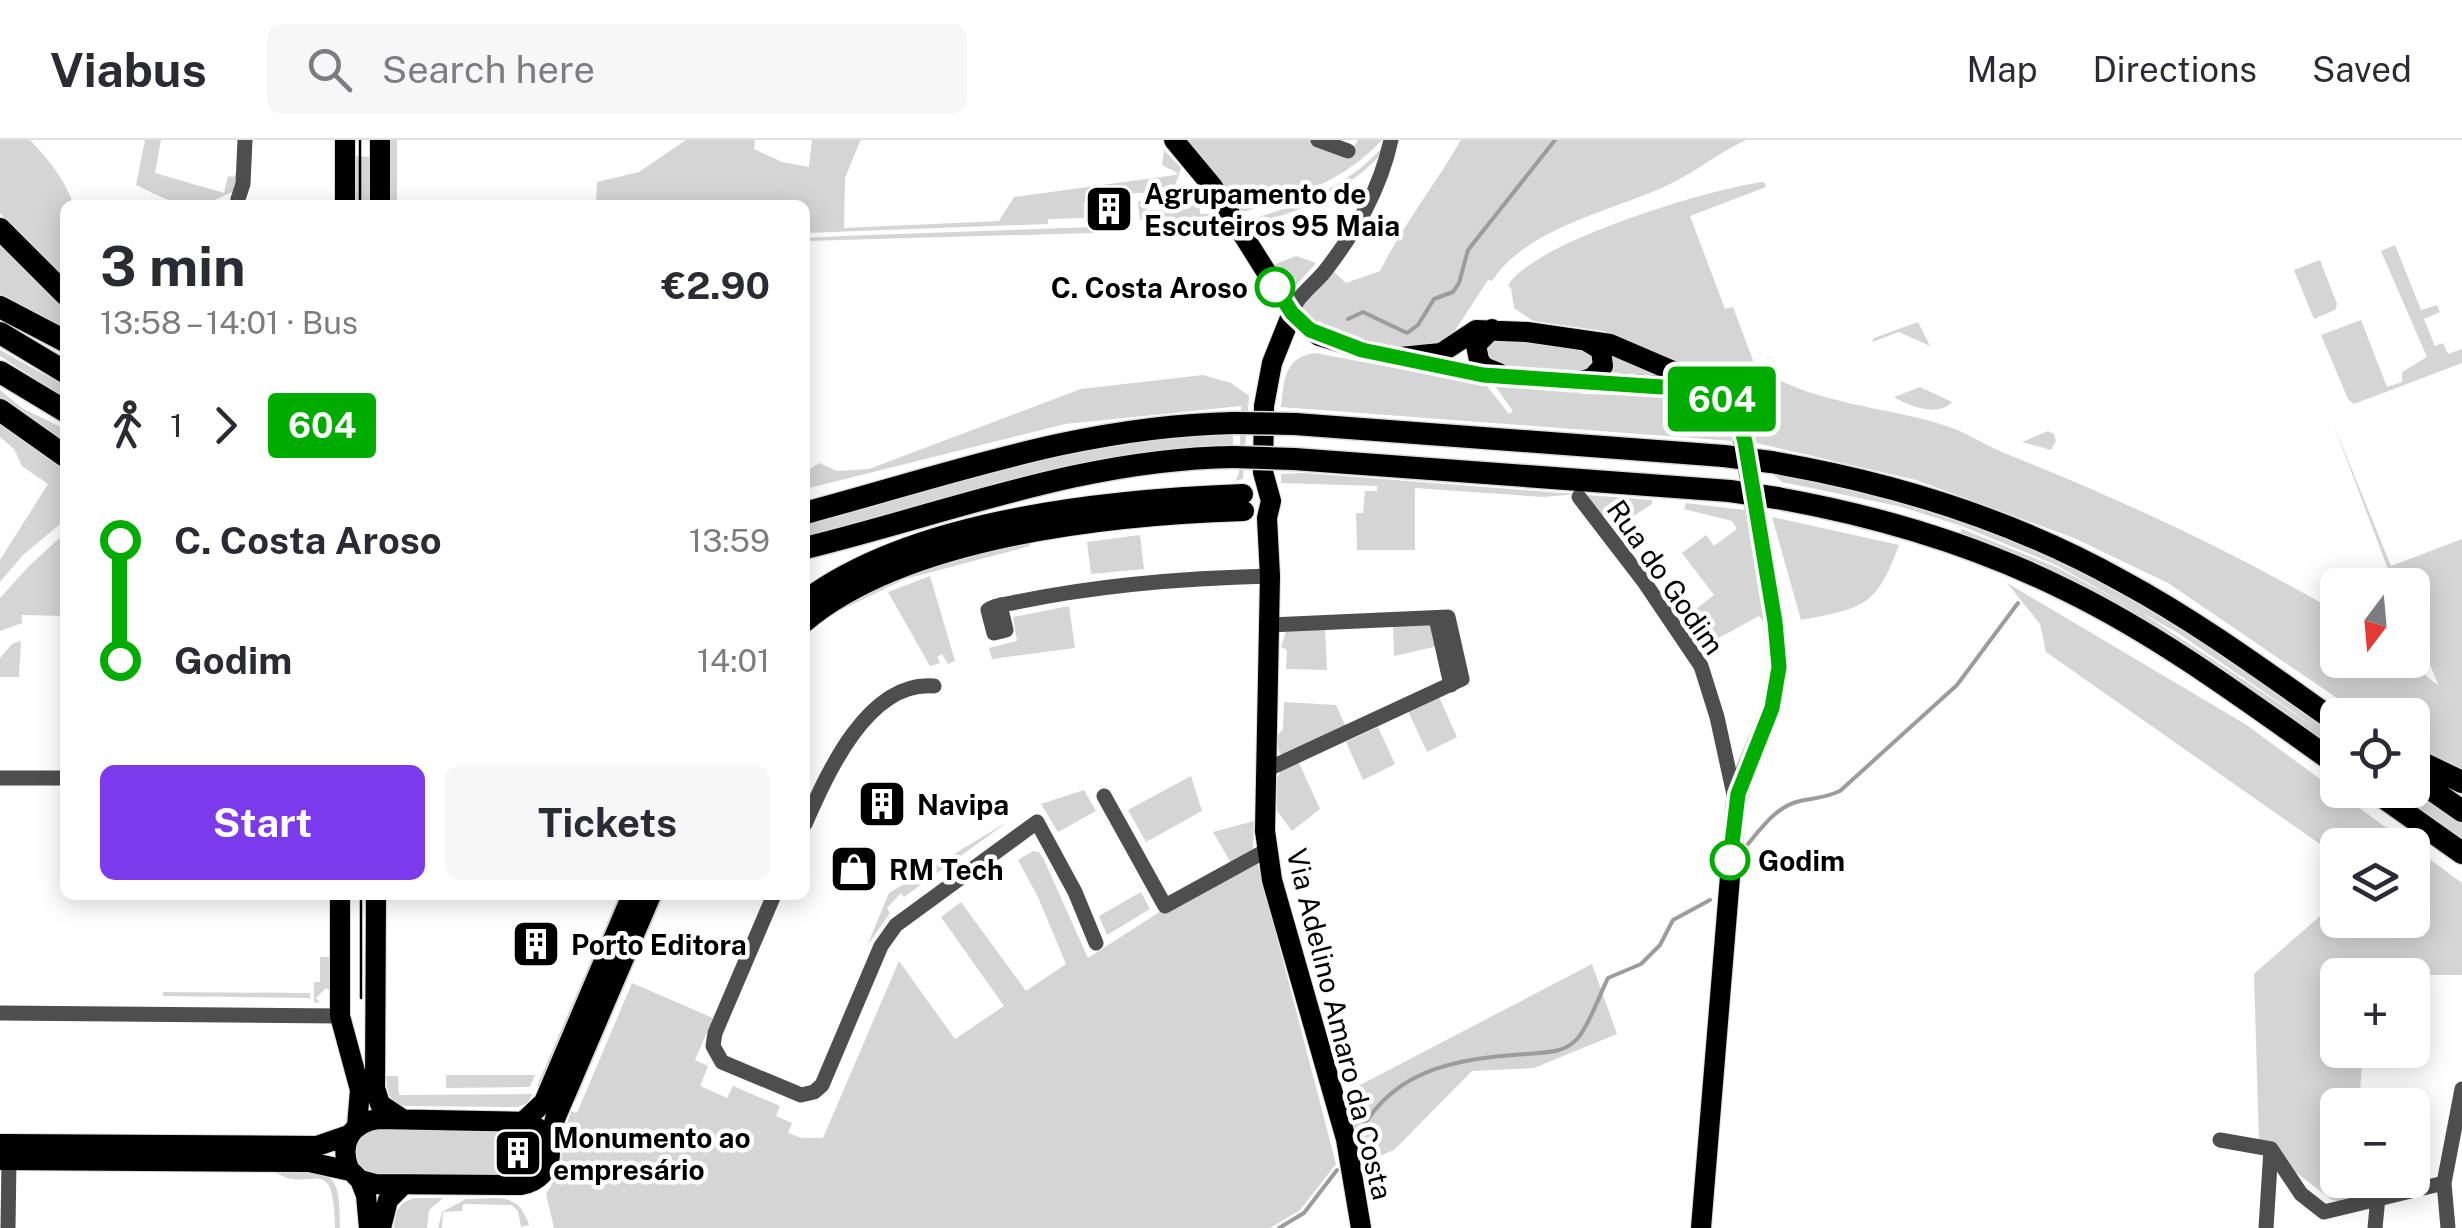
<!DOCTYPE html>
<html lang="en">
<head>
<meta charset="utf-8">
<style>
  :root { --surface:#fff; --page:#f7f7f7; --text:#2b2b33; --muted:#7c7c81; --line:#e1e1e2; --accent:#7c3aed }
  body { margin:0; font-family:"Public Sans",sans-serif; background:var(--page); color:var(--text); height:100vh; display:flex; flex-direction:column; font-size:38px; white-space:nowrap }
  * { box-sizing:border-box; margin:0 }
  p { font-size:32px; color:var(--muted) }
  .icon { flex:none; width:55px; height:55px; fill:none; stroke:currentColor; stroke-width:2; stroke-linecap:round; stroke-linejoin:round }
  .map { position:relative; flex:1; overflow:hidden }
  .drawer { position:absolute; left:60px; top:60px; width:750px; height:700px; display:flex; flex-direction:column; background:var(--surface); border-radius:15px; box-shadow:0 5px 25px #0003 }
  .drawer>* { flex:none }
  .badge { padding:0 20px; border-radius:8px; font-size:35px; line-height:65px }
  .needle { width:65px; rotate:196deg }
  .tools { position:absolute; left:2320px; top:428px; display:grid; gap:20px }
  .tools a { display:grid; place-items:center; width:110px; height:110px; border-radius:15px; background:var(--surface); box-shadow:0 5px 25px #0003; font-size:50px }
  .map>.badge { position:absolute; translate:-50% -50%; box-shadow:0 0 0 5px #fff }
  .legs { display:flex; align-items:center; gap:15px; height:110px; padding:0 40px; font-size:32px }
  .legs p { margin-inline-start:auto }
  .head { display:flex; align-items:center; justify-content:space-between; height:170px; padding:0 40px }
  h1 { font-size:55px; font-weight:700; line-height:75px }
  .primary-button { display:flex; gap:20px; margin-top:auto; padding:20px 40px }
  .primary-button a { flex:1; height:115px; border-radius:15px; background:var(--accent); color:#fff; font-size:40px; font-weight:700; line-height:115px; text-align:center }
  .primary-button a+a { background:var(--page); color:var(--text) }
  ul { padding:0 40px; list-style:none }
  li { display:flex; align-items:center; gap:35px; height:120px; font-size:38px }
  li i { display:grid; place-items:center; width:15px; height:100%; margin:0 12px; background:currentColor }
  li i::after { content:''; width:25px; height:25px; margin:-12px; border:8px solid; border-radius:50%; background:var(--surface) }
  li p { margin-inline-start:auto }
  li:first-child i { background:linear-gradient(#0000 50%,currentColor 0) }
  li:last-child i { background:linear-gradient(currentColor 50%,#0000 0) }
  header { display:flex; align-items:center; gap:60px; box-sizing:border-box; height:140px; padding:0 50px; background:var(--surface); border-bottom:2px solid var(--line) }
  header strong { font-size:48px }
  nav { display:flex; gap:55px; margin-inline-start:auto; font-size:35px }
  .search { width:700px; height:90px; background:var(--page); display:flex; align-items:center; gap:25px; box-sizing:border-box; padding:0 35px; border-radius:15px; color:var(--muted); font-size:38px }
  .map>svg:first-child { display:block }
</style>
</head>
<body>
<header>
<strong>Viabus</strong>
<div class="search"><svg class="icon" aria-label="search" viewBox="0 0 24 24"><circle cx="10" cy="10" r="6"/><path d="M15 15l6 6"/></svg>Search here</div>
<nav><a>Map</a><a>Directions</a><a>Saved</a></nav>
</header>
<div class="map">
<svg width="2462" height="1088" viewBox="0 0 2462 1088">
  <rect width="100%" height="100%" fill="#fff"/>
  <path fill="#d5d5d5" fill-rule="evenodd" d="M 0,0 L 30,0 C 50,21 63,37 74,65 L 65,65 L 65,141 L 0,73 Z
    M 145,0 L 161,0 L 155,33 L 224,53 L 228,36 L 233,37 L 237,33 L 237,49 C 191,75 180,66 136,45 Z
    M 391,0 L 397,0 L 397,65 L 391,65 Z
    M 686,0 L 755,0 L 754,9 L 782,22 L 809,27 L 812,0 L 863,0 L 860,1 L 845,38 L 844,88 L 999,81 L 1014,57 L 1175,35 L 1178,33 L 1162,25 L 1164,10 L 1181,28 L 1173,51 L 1120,54 L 1117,62 L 1084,63 L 1084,78 L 1048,79 L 1048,84 L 805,93 L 805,65 L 596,65 L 597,42 L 639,32 Z
    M 1186,0 L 1310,0 L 1349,14 L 1358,0 L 1382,0 C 1343,42 1293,58 1239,73 Z
    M 1461,0 L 1746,0 C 1718,13 1694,33 1666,46 C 1612,71 1526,88 1492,141 L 1488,140 L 1454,192 L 1424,213 C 1381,203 1336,199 1302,169 L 1304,163 L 1332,130 L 1346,143 L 1380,131 C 1403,85 1435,45 1461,0 Z
    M 1381,9 L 1381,14 C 1353,47 1287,83 1244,81 C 1296,67 1343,49 1381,9 Z
    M 352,16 L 373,17 L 373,65 L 352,65 Z
    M 1764,42 L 1766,47 L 1690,76 L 1725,169 L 1733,167 L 1757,231 L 1760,229 C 1811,264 1888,267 1947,286 C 1968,293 1988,307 2009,315 C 2122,360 2232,411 2337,472 L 2338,520 L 2405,520 L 2438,545 L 2413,481 L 2412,445 L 2394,445 L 2333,283 L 2391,426 L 2462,399 L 2462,631 L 2413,607 L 2412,575 L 2362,575 L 2168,443 L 2074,398 L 1916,340 L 1756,303 C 1751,276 1744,257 1720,241 L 1603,191 L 1533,181 L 1514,168 L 1511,148 L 1508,146 C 1530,103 1714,47 1764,42 Z
    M 1204,59 L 1209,66 L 1200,67 L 1200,74 L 1218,73 L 1221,77 L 1140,80 L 1138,61 L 1146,61 L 1147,70 L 1187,69 L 1187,60 Z
    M 1092,87 L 1093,93 L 805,101 L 805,98 L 843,96 Z
    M 0,101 L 65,164 L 65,190 L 0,156 Z
    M 2395,105 L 2421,170 L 2437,165 L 2440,172 L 2424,179 L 2435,206 L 2443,203 L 2448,214 L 2462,209 L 2462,223 L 2354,264 L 2348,259 L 2321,195 L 2361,180 L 2387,247 L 2402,242 L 2402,232 L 2427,217 L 2381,111 Z
    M 1296,116 L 1316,123 L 1293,149 L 1288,147 L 1273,125 Z
    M 2320,120 L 2337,164 L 2335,170 L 2314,179 L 2294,130 Z
    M 1918,182 L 1930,206 L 1899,192 L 1872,202 L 1874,198 Z
    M 1494,198 L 1589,207 L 1595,218 L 1589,233 L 1500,229 L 1489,223 L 1485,209 Z
    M 0,210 L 65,246 L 65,258 L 0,216 Z
    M 1612,212 L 1679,239 L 1611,234 Z
    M 1315,213 L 1486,245 L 1509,274 L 1513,271 L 1495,246 L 1587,254 L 1691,257 L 1718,273 L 1733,301 L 1281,267 C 1284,241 1284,217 1315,213 Z
    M 1203,235 L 1231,243 L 1249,256 L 1243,339 L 1229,342 L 1236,340 L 1239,333 L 1241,266 L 1065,284 L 805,349 L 805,332 L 819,323 L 837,331 L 869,329 L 1081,249 Z
    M 1920,247 L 1952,262 C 1938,277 1910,267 1894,257 Z
    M 0,250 L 22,268 L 65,289 L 65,307 L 0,260 Z
    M 0,281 L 65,328 L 65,380 L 23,415 L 0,442 L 0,420 L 48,344 L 22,326 L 14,309 L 0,297 Z
    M 2048,291 L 2054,294 L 2056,301 L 2051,310 L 2022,302 Z
    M 1233,294 L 1233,307 C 1187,309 1141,311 1095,320 C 997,339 902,372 805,397 L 805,384 C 946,343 1086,298 1233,294 Z
    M 1304,333 L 1652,360 L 1652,364 L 1627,380 L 1616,366 L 1602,376 L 1579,354 L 1543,357 L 1415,348 L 1415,410 L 1357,410 L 1356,373 L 1363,373 L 1365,351 L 1377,351 L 1377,346 L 1281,343 L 1281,334 Z
    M 1773,334 C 1901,353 2029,397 2140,463 C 2208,504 2273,551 2337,596 L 2337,611 L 1960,394 L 1962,389 L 2056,427 L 2139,471 L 2318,589 L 2178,493 L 2056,425 L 1962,386 L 1898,366 L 1782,342 Z
    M 1686,363 L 1745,370 L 1764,482 L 1759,476 L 1700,508 L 1682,480 L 1714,455 L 1682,413 L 1706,395 L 1714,406 L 1737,389 L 1732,381 L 1684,369 Z
    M 1772,377 L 1899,405 C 1876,468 1863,468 1801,480 Z
    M 65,393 L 65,476 L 22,475 L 22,483 L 0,491 L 0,458 L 29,426 Z
    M 1140,395 L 1144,429 L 1091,434 L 1087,402 Z
    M 1029,402 L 1030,406 L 905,439 L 837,472 L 873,447 L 935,425 Z
    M 930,436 L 955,521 L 948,524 L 942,514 L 937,517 L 940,523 L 930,526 L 888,452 Z
    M 2007,443 L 2245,584 L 2410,705 L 2338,705 L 2337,716 L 2046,512 L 2040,484 Z
    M 1069,466 L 1075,508 L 992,519 L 989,508 L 1017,501 L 1013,477 Z
    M 1430,485 L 1438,506 L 1394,516 L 1393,486 Z
    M 1325,488 L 1327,530 L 1286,529 L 1287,510 L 1281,507 L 1286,491 Z
    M 21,501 L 19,537 L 0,537 L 0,518 L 12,504 Z
    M 1439,557 L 1457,597 L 1427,612 L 1408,571 Z
    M 1284,562 L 1336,565 L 1346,587 L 1284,615 L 1279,613 L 1277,596 L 1283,589 Z
    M 1378,587 L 1395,624 L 1363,640 L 1346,602 Z
    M 1298,621 L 1320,669 L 1292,691 L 1277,671 L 1277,637 L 1282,629 Z
    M 1191,636 L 1202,671 L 1146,702 L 1128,670 Z
    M 2413,649 L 2462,684 L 2462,700 L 2392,650 Z
    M 1084,650 L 1096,671 L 1058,692 L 1041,664 Z
    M 1009,681 L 904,757 L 901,753 L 887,768 L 890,773 L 867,806 L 889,753 Z
    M 1254,681 L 1253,709 L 1231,723 L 1213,692 Z
    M 2413,707 L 2462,743 L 2462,835 L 2338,835 L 2338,910 L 2363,910 L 2359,965 L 2338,965 L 2338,1040 L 2354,1040 L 2352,1063 L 2332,1060 L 2259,1004 L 2254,834 L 2337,761 L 2338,780 L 2412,780 Z
    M 1033,711 L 1039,712 L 1044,720 L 1088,818 L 1161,771 L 1257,721 L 1336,1024 L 1300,1070 L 1270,1088 L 554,1088 L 546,1054 L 561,1029 L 563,996 L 571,971 L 577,973 L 632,843 L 713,878 L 695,920 L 708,926 L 700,946 L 727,958 L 733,946 L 780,966 L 776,976 L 792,983 L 788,993 L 802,998 L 823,998 L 899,821 L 955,899 L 1004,866 L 941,777 L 961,762 L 1026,851 L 1066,824 L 1038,757 L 1018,720 Z
    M 1141,752 L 1150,769 L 1107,795 L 1099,776 Z
    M 619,755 L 625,755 L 542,948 L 537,946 Z
    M 659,755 L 664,755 L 575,962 L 571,960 Z
    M 320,817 L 330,817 L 330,851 L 326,848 L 316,858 L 320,862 L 314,863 L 314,842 L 320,842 Z
    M 1592,824 L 1617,894 L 1534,928 L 1472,931 L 1394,1010 L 1360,1024 L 1341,955 Z
    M 163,852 L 310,853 L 310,858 L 163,856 Z
    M 446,935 L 535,935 L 530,947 L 446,948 Z
    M 386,936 L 398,936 L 399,955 L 533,954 L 527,963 L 518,967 L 404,966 C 388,961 387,951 386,936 Z
    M 375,989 L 522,990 C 537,995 540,1004 541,1018 L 532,1032 L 521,1036 L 375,1036 C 348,1023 346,1001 375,989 ZM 516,999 L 528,1003 L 532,1011 L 529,1022 L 521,1027 L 509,1023 L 505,1015 L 506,1006 Z
    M 275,1032 C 332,1033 340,1026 340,1088 L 335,1088 C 334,1007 310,1056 275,1032 Z
    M 415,1058 L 443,1058 L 429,1070 L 427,1088 L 394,1088 C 395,1072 398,1062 415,1058 Z
    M 466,1059 C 497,1059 518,1050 529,1085 L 521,1087 L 518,1071 L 512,1065 L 463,1064 L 462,1071 L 443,1072 L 442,1088 L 438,1088 L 442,1072 Z"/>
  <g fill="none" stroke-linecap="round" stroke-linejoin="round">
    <path stroke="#9c9c9c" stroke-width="4" d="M 1348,179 L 1363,172 L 1407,193 L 1418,185 L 1434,159 L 1453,152 L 1459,143 L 1468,110 L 1555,0
      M 1748,704 C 1762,687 1777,666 1800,661 C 1815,658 1825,658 1840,651 L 1957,545 L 2018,463
      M 1354,1004 C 1387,930 1452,919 1526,914 C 1545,912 1563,914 1577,899 C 1588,888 1600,854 1608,838 L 1641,824 L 1660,805 L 1673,780 L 1710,760
      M 1279,1088 L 1304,1073 L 1337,1030"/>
    <g stroke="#dbdbdb" stroke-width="22">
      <path id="major" d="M 1174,0 L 1213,47 L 1292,173 L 1319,196 L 1362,209 L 1483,235 L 1695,248
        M 345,65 L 345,0
        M 380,65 L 380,0
        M 1292,173 L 1272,223 L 1264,266 L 1263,332 L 1271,361 L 1267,378 L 1270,436 L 1265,691 L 1272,740 L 1346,999 L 1361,1088
        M 1492,189 L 1476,205 L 1479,220 L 1484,227 L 1499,233
        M 1400,217 L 1441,213 L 1476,190 L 1527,192 L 1610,204 L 1687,237 L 1718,256 L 1736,275 L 1741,287 L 1775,482 L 1779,527 L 1772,568 L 1745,633 L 1736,664 L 1701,1088
        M 1577,242 L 1592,238 L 1603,226 L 1601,210 L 1586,201
        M 805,460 C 915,378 1108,359 1243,354
        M 805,482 C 908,396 1113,375 1244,371
        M 340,755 L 340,876 L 360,950 L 357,986
        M 376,755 L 375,948 L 380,964 L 401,978
        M 378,979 L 529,982 C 559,998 557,1038 521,1045 L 375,1044 L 360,1040 L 349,1029 C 339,1003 351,983 378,979 Z
        M 524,981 L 544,962 L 632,755
        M 549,1002 L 555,979 L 651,755
        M 0,1004 L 317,1006 L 349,995
        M 0,1020 L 309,1022 L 350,1031
        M 360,1040 L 366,1055 L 369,1088
        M 381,1088 L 388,1060 L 403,1045"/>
    </g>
    <g stroke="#dbdbdb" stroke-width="25">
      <path id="highway" d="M 0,89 L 65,154
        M 0,167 L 65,201
        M 0,193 L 65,232
        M 0,232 L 65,271
        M 0,270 L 65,316
        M 1295,284 L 1724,316
        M 1294,319 L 1730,351
        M 1771,322 C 1894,343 2013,380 2122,441 C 2198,482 2267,533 2338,583
        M 1777,358 C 1878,376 1976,405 2068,451 C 2164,498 2250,563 2338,625
        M 805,373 C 951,334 1081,286 1234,283
        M 805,408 C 948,373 1083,319 1233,317
        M 2412,618 L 2462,642
        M 2412,636 L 2462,671
        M 2373,650 L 2462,713"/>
    </g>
    <path stroke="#4e4e4e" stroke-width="15" d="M 1318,0 L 1348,11
      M 238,59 L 243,44 L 245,0
      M 1292,173 C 1296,156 1314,145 1325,131 C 1356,91 1380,50 1391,0
      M 1579,357 L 1645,443 L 1701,526 L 1717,577 L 1736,664
      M 1000,465 L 1006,490 L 994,493 L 988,470 C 994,465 1005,464 1012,463 C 1097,445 1183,438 1270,436
      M 1436,478 L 1451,545
      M 1266,630 L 1462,539 L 1448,477 L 1269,485
      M 0,638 L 65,638
      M 1104,656 L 1165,766 L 1267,710
      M 805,684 C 827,634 868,540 934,546
      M 774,755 L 715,893 L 713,906 L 722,922 L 801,955 L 814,952 L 822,945 L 881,806 L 896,785 L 1037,682 L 1075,752 L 1096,803
      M 0,873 L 340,876
      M 2220,1000 L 2271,1009 L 2301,1054 L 2324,1072 L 2444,1043
      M 8,1088 L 9,1020
      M 2266,1088 L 2271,1009
      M 2375,1088 L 2378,1057
      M 2448,1088 L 2444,1043 L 2462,949"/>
    <use href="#major" stroke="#000" stroke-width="20"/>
    <use href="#highway" stroke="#000" stroke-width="22"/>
    <path stroke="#000" stroke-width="2.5" d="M 360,65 L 360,0
      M 361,858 L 361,755"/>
    <g stroke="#dbdbdb" stroke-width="25" stroke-linecap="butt">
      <path id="highway-bridge" d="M 1234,283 L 1295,284
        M 1724,316 L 1771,322
        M 1233,317 L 1294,319
        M 1730,351 L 1777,358"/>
    </g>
    <use href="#highway-bridge" stroke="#000" stroke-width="22"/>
  </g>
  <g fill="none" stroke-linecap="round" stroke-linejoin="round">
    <g stroke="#fff" stroke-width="22">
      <path id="line-1" d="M 1275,147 L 1292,173 L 1310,190 L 1362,210 L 1483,235 L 1707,250 C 1729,262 1739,277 1745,302 L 1775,482 L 1779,527 L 1772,568 L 1738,654 L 1730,720"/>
    </g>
    <use href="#line-1" stroke="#00ac00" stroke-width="15"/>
  </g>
  <defs>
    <g id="building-square" transform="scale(2.5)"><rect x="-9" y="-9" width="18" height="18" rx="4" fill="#000" stroke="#fff"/><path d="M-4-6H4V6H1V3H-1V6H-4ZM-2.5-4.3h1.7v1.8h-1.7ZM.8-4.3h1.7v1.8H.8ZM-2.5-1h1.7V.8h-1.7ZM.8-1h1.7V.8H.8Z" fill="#fff"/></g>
    <g id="shop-square" transform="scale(2.5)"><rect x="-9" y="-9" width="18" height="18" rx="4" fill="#000" stroke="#fff"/><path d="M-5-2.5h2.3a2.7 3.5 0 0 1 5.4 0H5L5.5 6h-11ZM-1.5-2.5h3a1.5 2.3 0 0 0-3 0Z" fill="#fff"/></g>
  </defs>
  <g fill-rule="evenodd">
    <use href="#building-square" x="1109" y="69"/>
    <use href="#building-square" x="882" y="664"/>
    <use href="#shop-square" x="854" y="729"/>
    <use href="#building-square" x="536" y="804"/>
    <use href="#building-square" x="518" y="1013"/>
  </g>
  <g fill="#fff" stroke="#00ac00" stroke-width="5">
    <circle cx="1275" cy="147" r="18"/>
    <circle cx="1730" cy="720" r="18"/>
  </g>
  <g text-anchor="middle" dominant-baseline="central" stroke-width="9" stroke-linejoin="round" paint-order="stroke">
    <g font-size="28" font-weight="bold" fill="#000" stroke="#fff" text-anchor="start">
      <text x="1144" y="53">Agrupamento de<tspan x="1144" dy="32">Escuteiros 95 Maia</tspan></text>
      <text x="917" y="664">Navipa</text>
      <text x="889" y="729">RM Tech</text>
      <text x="571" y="804">Porto Editora</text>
      <text x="553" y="997">Monumento ao<tspan x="553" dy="32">empresário</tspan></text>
    </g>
    <g font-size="28" font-weight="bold" fill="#000" stroke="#fff" text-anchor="end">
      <text x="1248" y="147">C. Costa Aroso</text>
      <text x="1758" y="720" text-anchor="start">Godim</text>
    </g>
    <g font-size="28" fill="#000" stroke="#fff">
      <text transform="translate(1666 437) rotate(55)">Rua do Godim</text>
      <text transform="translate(1340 884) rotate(76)">Via Adelino Amaro da Costa</text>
    </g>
  </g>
</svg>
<div class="tools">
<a><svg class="needle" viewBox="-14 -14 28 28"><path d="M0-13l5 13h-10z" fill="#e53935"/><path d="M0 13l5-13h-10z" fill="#7c7c81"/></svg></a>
<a><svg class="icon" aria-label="locate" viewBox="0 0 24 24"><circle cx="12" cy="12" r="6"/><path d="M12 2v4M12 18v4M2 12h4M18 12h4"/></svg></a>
<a><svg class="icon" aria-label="layers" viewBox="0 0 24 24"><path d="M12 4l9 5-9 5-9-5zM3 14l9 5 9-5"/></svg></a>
<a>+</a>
<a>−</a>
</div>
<b class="badge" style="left:1722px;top:259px;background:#00ac00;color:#fff">604</b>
<section class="drawer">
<div class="head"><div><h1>3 min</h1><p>13:58 – 14:01 · Bus</p></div><b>€2.90</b></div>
<div class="legs"><svg class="icon" aria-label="walk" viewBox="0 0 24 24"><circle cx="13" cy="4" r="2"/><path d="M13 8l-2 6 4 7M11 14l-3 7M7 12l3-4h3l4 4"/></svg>1<svg class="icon" aria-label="forward" viewBox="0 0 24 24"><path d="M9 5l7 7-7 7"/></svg><b class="badge" style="background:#00ac00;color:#fff">604</b></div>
<ul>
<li><i style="color:#00ac00"></i><b>C. Costa Aroso</b><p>13:59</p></li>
<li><i style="color:#00ac00"></i><b>Godim</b><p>14:01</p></li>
</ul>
<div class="primary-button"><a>Start</a><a>Tickets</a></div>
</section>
</div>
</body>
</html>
